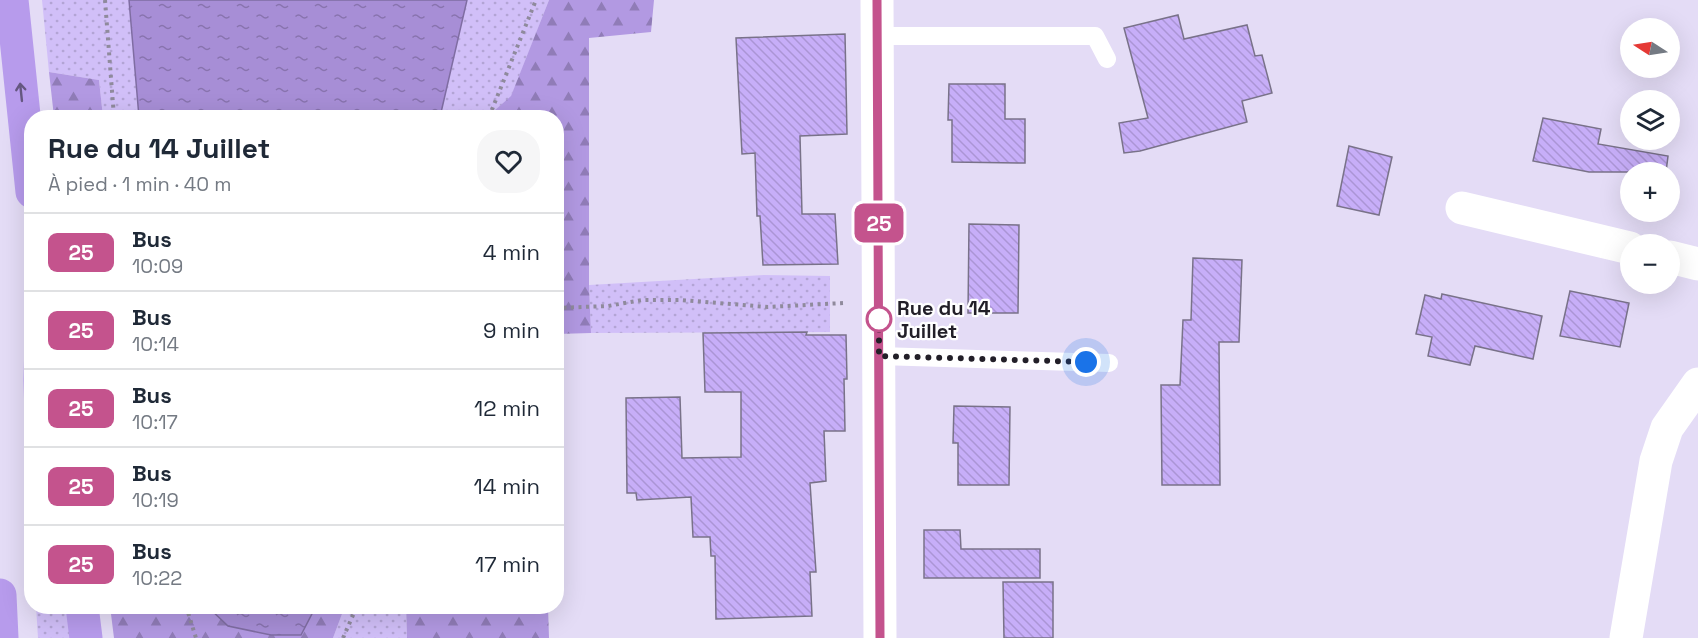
<!DOCTYPE html>
<html lang="fr">
<head>
<meta charset="utf-8">
<style>
  :root { --surface:#fff; --page:#f6f6f7; --text:#1f2937; --muted:#747a83; --line:#e0e1e3 }
  body { margin:0; font-family:"Space Grotesk",sans-serif; background:var(--page); color:var(--text); height:100vh; display:flex; flex-direction:column; font-size:22px; white-space:nowrap }
  * { box-sizing:border-box; margin:0 }
  p { font-size:20px; color:var(--muted) }
  .icon { flex:none; width:33px; height:33px; fill:none; stroke:currentColor; stroke-width:2; stroke-linecap:round; stroke-linejoin:round }
  .map { position:relative; flex:1; overflow:hidden }
  .drawer { position:absolute; left:24px; top:110px; width:540px; height:504px; display:flex; flex-direction:column; background:var(--surface); border-radius:24px; box-shadow:0 6px 24px #0002 }
  .drawer>* { flex:none }
  .badge { padding:0 12px; border-radius:9px; font-size:21px; line-height:39px }
  .needle { width:39px; rotate:282deg }
  .tools { position:absolute; left:1620px; top:18px; display:grid; gap:12px }
  .tools a { display:grid; place-items:center; width:60px; height:60px; border-radius:50%; background:var(--surface); box-shadow:0 6px 24px #0002; font-size:30px }
  .you { position:absolute; width:30px; height:30px; margin:-15px; border:4px solid #fff; border-radius:50%; background:#1a73e8; box-shadow:0 0 0 9px #1a73e833 }
  .map>.badge { position:absolute; translate:-50% -50%; box-shadow:0 0 0 3px #fff }
  .round { display:grid; place-items:center; flex:none; width:63px; height:63px; border-radius:24px; background:var(--page) }
  .head { display:flex; align-items:center; justify-content:space-between; height:102px; padding:0 24px }
  h1 { font-size:28px; font-weight:700; line-height:45px }
  ul { padding:0; list-style:none }
  li { display:flex; align-items:center; gap:18px; height:78px; padding:0 24px; border-top:2px solid var(--line) }
  li div { flex:1 }
  li b { display:block; font-size:22px }
  li em { font-style:normal }
  li .badge { min-width:66px; font-weight:700; text-align:center }
  .map>svg:first-child { display:block }
</style>
</head>
<body>
<div class="map">
<svg width="1698" height="638" viewBox="0 0 1698 638">
  <defs>
    <pattern id="grass-dots" width="8" height="8" patternUnits="userSpaceOnUse" patternTransform="scale(1.5)"><rect width="8" height="8" fill="#d1bff8"/><path d="M2 2h.1M6 6h.1" fill="none" stroke="#b3a4d5" stroke-width="1.8" stroke-linecap="round"/></pattern>
    <pattern id="forest-firs" width="22" height="20" patternUnits="userSpaceOnUse" patternTransform="scale(1.5)"><rect width="22" height="20" fill="#b299e2"/><path d="M5 1l3.5 6h-7zM16 11l3.5 6h-7z" fill="#907cb7"/></pattern>
    <pattern id="water-ripples" width="26" height="14" patternUnits="userSpaceOnUse" patternTransform="scale(1.5)"><rect width="26" height="14" fill="#a78ed6"/><path d="M2 4q2-2 4 0t4 0M15 11q2-2 4 0t4 0" fill="none" stroke="#8873ae"/></pattern>
    <pattern id="building-back-hatch" width="6" height="6" patternUnits="userSpaceOnUse" patternTransform="scale(1.5)"><rect width="6" height="6" fill="#c7aef8"/><path d="M-1 5l2 2M0 0l6 6M5-1l2 2" fill="none" stroke="#ab95d5"/></pattern>
  </defs>
  <rect width="100%" height="100%" fill="#e4dcf6"/>
  <path fill="url(#grass-dots)" d="M 42,0 L 129,0 L 139,117 L 103,117 L 99,80 L 49,72 Z
    M 467,0 L 549,0 L 511,97 L 487,117 L 440,117 Z
    M 764,275 L 830,276 L 830,332 L 591,333 L 589,285 Z
    M 25,341 L 32,341 L 31,529 L 23,380 Z
    M 36,606 L 69,606 L 73,638 L 38,638 Z
    M 345,606 L 406,606 L 407,638 L 333,638 Z"/>
  <path fill="url(#forest-firs)" d="M 549,0 L 654,0 L 651,32 L 589,38 L 589,285 L 591,333 L 557,334 L 556,117 L 487,117 L 511,96 Z
    M 49,72 L 99,80 L 103,117 L 54,117 Z
    M 110,606 L 207,606 L 228,626 L 301,635 L 316,606 L 345,606 L 333,638 L 114,638 Z
    M 406,606 L 548,606 L 549,638 L 407,638 Z"/>
  <path fill="url(#water-ripples)" stroke="#7f6da2" stroke-width="1.5" d="M 129,0 L 467,0 L 440,117 L 139,117 Z
    M 207,606 L 316,606 L 301,635 L 271,635 L 228,626 Z"/>
  <path fill="url(#building-back-hatch)" stroke="#797289" stroke-width="1.5" d="M 1178,15 L 1184,39 L 1247,25 L 1255,56 L 1262,55 L 1272,93 L 1242,101 L 1247,122 L 1140,151 L 1124,153 L 1119,123 L 1148,118 L 1124,28 Z
    M 845,34 L 847,134 L 800,136 L 802,214 L 835,214 L 838,264 L 763,265 L 760,216 L 757,216 L 755,153 L 742,154 L 736,38 Z
    M 949,84 L 1005,84 L 1005,119 L 1025,119 L 1025,163 L 952,162 L 952,120 L 948,120 Z
    M 1543,118 L 1601,129 L 1598,144 L 1668,156 L 1666,172 L 1589,172 L 1533,161 Z
    M 1349,146 L 1392,157 L 1379,215 L 1337,206 Z
    M 969,224 L 1019,225 L 1018,313 L 968,313 Z
    M 1193,258 L 1242,260 L 1239,342 L 1219,342 L 1220,485 L 1162,485 L 1161,385 L 1180,385 L 1183,320 L 1191,320 Z
    M 1570,291 L 1629,303 L 1620,347 L 1560,336 Z
    M 1442,294 L 1542,316 L 1533,359 L 1475,346 L 1470,365 L 1428,356 L 1432,337 L 1416,334 L 1425,295 L 1441,299 Z
    M 807,332 L 806,335 L 846,335 L 847,379 L 844,379 L 845,431 L 824,431 L 826,481 L 810,483 L 816,572 L 810,572 L 812,616 L 716,619 L 715,556 L 711,556 L 710,537 L 693,537 L 691,497 L 637,500 L 636,493 L 627,493 L 626,398 L 680,397 L 682,458 L 741,457 L 741,392 L 705,392 L 703,333 Z
    M 954,406 L 1010,407 L 1009,485 L 958,485 L 958,443 L 953,443 Z
    M 924,530 L 960,530 L 961,549 L 1040,549 L 1040,578 L 924,578 Z
    M 1003,582 L 1053,582 L 1053,638 L 1004,638 Z"/>
  <g fill="none" stroke-linecap="round" stroke-linejoin="round">
    <path stroke="#8f8a9c" stroke-width="4" stroke-dasharray="3 4.5" stroke-linecap="butt" d="M 105,0 L 114,117
      M 489,117 L 536,0
      M 556,308 L 608,306 L 642,300 L 681,300 L 768,307 L 843,303
      M 186,606 L 196,638
      M 343,638 L 357,606"/>
    <path stroke="#fff" stroke-width="18" d="M 879,36 L 1095,36 L 1107,59
      M 879,356 L 1109,363"/>
    <path stroke="#fff" stroke-width="33" d="M 877,0 L 880,638
      M 1462,208 L 1630,248
      M 1670,257 L 1698,264
      M 1626,638 L 1656,461 L 1667,428 L 1698,384"/>
    <path stroke="#b79bec" stroke-width="33" d="M 12,0 L 32,192
      M 0,595 L 2,638
      M 82,606 L 86,638"/>
  </g>
  <defs><path id="oneway-shaft" d="M-6 0H5M1.5-3L5.5 0L1.5 3" fill="none" stroke-width="1.6" stroke-linecap="round" stroke-linejoin="round" transform="scale(1.5)"/></defs>
  <use stroke="#655780" href="#oneway-shaft" transform="translate(21 92) rotate(-96)"/>
  <g fill="none" stroke-linecap="round" stroke-linejoin="round">
    <g stroke="#fff" stroke-width="14">
      <path id="line" d="M 877,0 L 880,638"/>
    </g>
    <use href="#line" stroke="#c4538d" stroke-width="9"/>
    <path stroke="#221f28" stroke-width="6" stroke-dasharray="0 10.8" d="M 879,319 L 879,356 L 1086,362"/>
  </g>
  <circle fill="#fff" stroke="#c4538d" stroke-width="3" cx="879" cy="319" r="12"/>
  <g text-anchor="middle" dominant-baseline="central" stroke-width="4.5" stroke-linejoin="round" paint-order="stroke">
    <g font-size="20" font-weight="bold" fill="#221f28" stroke="#fff" text-anchor="start">
      <text x="897" y="308">Rue du 14<tspan x="897" dy="23">Juillet</tspan></text>
    </g>
  </g>
</svg>
<div class="tools">
<a><svg class="needle" viewBox="-14 -14 28 28"><path d="M0-13l5 13h-10z" fill="#e53935"/><path d="M0 13l5-13h-10z" fill="#747a83"/></svg></a>
<a><svg class="icon" aria-label="layers" viewBox="0 0 24 24"><path d="M12 4l9 5-9 5-9-5zM3 14l9 5 9-5"/></svg></a>
<a>+</a>
<a>−</a>
</div>
<div class="you" style="left:1086px;top:362px"></div>
<b class="badge" style="left:879px;top:223px;background:#c4538d;color:#fff">25</b>
<section class="drawer">
<div class="head"><div><h1>Rue du 14 Juillet</h1><p>À pied · 1 min · 40 m</p></div><a class="round"><svg class="icon" aria-label="heart" viewBox="0 0 24 24"><path d="M12 20l-8-8c-3-5 5-10 8-4 3-6 11-1 8 4z"/></svg></a></div>
<ul>
<li><span class="badge" style="background:#c4538d;color:#fff">25</span><div><b>Bus</b><p>10:09</p></div><em>4 min</em></li>
<li><span class="badge" style="background:#c4538d;color:#fff">25</span><div><b>Bus</b><p>10:14</p></div><em>9 min</em></li>
<li><span class="badge" style="background:#c4538d;color:#fff">25</span><div><b>Bus</b><p>10:17</p></div><em>12 min</em></li>
<li><span class="badge" style="background:#c4538d;color:#fff">25</span><div><b>Bus</b><p>10:19</p></div><em>14 min</em></li>
<li><span class="badge" style="background:#c4538d;color:#fff">25</span><div><b>Bus</b><p>10:22</p></div><em>17 min</em></li>
</ul>
</section>
</div>
</body>
</html>
